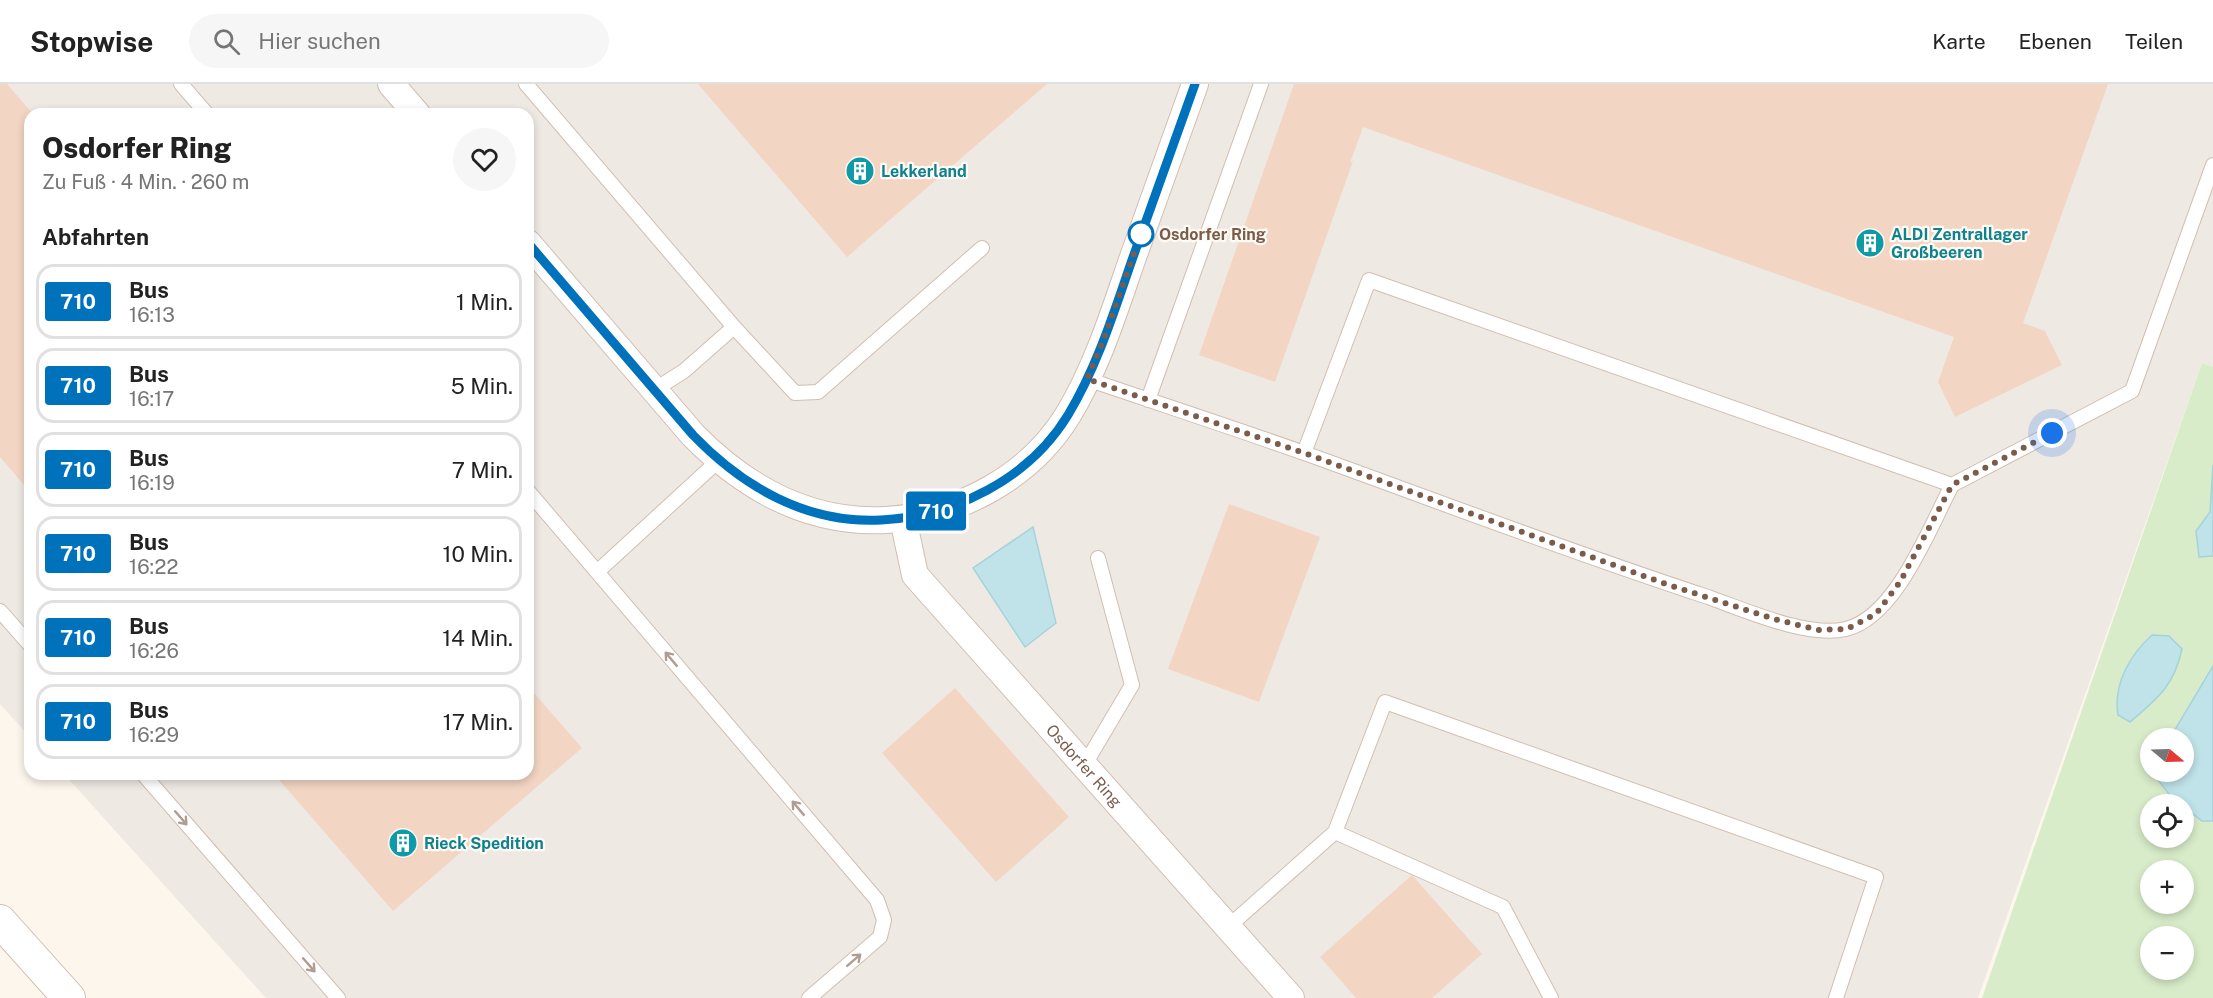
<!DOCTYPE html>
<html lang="de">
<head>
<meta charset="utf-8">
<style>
  :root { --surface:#fff; --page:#f6f6f6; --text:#222; --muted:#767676; --line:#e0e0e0 }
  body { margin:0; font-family:"Public Sans",sans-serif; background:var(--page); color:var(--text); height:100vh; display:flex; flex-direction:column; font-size:22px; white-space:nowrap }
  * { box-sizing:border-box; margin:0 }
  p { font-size:20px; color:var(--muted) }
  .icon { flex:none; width:33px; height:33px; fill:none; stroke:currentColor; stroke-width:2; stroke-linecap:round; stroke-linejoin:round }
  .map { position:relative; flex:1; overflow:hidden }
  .details { position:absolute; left:24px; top:24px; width:510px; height:672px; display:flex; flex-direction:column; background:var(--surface); border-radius:18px; box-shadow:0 3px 9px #0003 }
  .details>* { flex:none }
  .badge { padding:0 12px; border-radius:4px; font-size:21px; line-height:39px }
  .needle { width:39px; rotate:109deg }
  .tools { position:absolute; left:2140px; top:644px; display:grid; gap:12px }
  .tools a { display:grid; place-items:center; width:54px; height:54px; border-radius:50%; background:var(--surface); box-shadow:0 3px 9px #0003; font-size:30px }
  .you { position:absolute; width:30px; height:30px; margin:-15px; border:4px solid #fff; border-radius:50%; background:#1a73e8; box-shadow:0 0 0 9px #1a73e833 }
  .map>.badge { position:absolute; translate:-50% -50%; box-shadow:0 0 0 3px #fff }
  h2 { padding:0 18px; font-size:22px; line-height:54px }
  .round { display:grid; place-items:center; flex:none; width:63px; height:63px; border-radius:32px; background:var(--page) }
  .head { display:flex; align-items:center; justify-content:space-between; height:102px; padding:0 18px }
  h1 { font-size:28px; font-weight:800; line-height:45px }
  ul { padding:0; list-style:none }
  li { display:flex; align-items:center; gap:18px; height:75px; margin:0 12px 9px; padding:0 6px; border:3px solid var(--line); border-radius:18px }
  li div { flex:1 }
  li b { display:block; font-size:22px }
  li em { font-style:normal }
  li .badge { min-width:66px; font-weight:700; text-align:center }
  header { display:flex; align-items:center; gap:36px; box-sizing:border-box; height:84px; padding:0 30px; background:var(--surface); border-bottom:2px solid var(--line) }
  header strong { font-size:28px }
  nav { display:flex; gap:33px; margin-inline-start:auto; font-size:21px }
  .search { width:420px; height:54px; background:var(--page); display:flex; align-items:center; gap:15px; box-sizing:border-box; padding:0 21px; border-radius:33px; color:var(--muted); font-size:22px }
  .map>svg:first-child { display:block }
</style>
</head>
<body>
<header>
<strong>Stopwise</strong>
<div class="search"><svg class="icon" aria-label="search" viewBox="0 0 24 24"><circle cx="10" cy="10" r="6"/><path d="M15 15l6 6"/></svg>Hier suchen</div>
<nav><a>Karte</a><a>Ebenen</a><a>Teilen</a></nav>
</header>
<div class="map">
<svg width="2213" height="914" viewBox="0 0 2213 914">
  <rect width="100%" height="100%" fill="#fdf6ec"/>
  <path fill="#efe9e4" d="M 0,0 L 2213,0 L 2213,283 L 2202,279 L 1978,914 L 266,914 L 64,690 L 528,690 L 528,30 L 30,30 L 30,653 L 0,620 Z"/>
  <path fill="#d8ecc9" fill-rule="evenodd" d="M 2202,279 L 2213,283 L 2213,582 L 2170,654 L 2151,654 L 2151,687 L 2172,714 L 2180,720 L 2151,720 L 2151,753 L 2184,753 L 2184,723 L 2202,737 L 2213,737 L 2213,914 L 1982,914 ZM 2151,786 L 2184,786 L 2184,819 L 2151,819 ZM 2151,852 L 2184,852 L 2184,885 L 2151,885 Z"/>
  <path fill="#bfe3e8" stroke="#a5d3da" stroke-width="1.5" d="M 2213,381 L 2213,472 L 2199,473 L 2196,447 L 2210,428 Z
    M 1033,443 L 1056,539 L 1025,563 L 973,484 Z
    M 2152,551 L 2169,552 L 2182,565 C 2174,602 2158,614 2130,638 L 2118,631 C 2113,600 2130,571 2152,551 Z
    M 2213,582 L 2213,737 L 2202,737 L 2184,723 L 2184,720 L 2172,714 L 2151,687 L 2184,687 L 2184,654 L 2170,654 Z"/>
  <path fill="#f3d5c3" d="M 0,0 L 7,0 L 33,30 L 30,30 L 30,408 L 0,373 Z
    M 698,0 L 1047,0 L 847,173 Z
    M 1294,0 L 2108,0 L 2023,239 L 2045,247 L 2062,281 L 1955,333 L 1938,298 L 1954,253 L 1363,43 L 1350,79 L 1353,77 L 1275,298 L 1199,271 Z
    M 1229,420 L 1320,453 L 1259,618 L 1168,585 Z
    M 528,602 L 582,664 L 393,827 L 274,690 L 528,690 Z
    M 955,604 L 1069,733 L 996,798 L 882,669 Z
    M 1412,791 L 1482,870 L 1432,914 L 1356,914 L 1320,873 Z"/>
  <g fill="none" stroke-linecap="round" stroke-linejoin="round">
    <g stroke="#d1beb0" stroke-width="16">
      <path id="service" d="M 181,0 L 207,30
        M 526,0 L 734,243 L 684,287 L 654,306
        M 734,243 L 795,309 L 818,308 L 982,164
        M 1087,295 C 1160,320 1234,344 1307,370 C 1440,418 1573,469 1708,513 C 1745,526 1807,554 1846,545 C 1896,533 1930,443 1952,401
        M 1148,316 L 1261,0
        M 1304,369 L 1369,196 L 1952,401 L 2132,307 L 2213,81
        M 528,407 L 877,816 L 884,836 L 880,853 L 809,914
        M 597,488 L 718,377
        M 0,527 L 30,561
        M 1084,682 L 1132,601 L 1098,474
        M 143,690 L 338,914
        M 1335,748 L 1503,823 L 1551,914
        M 1228,843 L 1335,748 L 1385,618 L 1876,793 L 1836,914"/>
    </g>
    <g stroke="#d1beb0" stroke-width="28">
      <g id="minor">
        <path d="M 391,0 L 417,30"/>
        <path d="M 528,159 L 693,351 C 745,404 809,440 886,436 C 958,432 1030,393 1068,331 C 1097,283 1114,228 1132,176 C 1153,117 1174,59 1195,0"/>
        <path id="s1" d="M 903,435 L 915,491 L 1291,914"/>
      </g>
    </g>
    <g stroke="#d1beb0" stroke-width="34">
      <path id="tertiary" d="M 0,837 L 69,914"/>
    </g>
    <use href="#service" stroke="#fff" stroke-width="14"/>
    <use href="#minor" stroke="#fff" stroke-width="26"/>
    <use href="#tertiary" stroke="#fff" stroke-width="32"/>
  </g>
  <defs><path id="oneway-shaft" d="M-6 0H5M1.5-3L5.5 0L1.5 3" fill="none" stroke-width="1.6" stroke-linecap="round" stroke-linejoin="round" transform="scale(1.5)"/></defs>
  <g stroke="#af9d94">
    <use href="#oneway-shaft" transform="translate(671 575) rotate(-130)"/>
    <use href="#oneway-shaft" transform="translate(798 724) rotate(-130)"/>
    <use href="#oneway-shaft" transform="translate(181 734) rotate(49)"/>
    <use href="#oneway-shaft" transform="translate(854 876) rotate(-41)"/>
    <use href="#oneway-shaft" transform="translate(309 881) rotate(49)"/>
  </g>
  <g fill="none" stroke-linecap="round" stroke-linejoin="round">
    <g stroke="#fff" stroke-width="14">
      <path id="line" d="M 528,159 L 693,351 C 743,403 807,440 881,436 C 955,432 1029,395 1068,331 C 1097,283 1114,228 1132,176 C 1153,117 1174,59 1195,0"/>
    </g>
    <use href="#line" stroke="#0072bc" stroke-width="9"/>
    <path stroke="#7a5c4d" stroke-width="6" stroke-dasharray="0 10.8" d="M 1141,150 L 1105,252 L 1087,295 L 1304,369 L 1666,500 L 1774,535 L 1818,546 L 1847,545 L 1876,530 L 1900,498 L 1952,401 L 2052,349"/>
  </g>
  <defs>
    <g id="building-disc" transform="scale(1.5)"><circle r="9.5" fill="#0f9aa8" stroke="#fffaf3"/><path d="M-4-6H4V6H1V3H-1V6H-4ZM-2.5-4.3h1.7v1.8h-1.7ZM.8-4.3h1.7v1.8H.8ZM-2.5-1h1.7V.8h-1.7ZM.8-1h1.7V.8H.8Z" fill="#fff"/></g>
  </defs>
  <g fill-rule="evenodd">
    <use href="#building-disc" x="860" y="87"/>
    <use href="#building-disc" x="1870" y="159"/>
    <use href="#building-disc" x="403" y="759"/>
  </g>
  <circle fill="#fff" stroke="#0072bc" stroke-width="3" cx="1141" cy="150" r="12"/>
  <g text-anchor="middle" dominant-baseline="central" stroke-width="4.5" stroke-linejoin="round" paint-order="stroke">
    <g font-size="16" font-weight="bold" fill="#0d838f" stroke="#fffaf3" text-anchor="start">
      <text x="881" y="87">Lekkerland</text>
      <text x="1891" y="150">ALDI Zentrallager<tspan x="1891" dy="18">Großbeeren</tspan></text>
      <text x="424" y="759">Rieck Spedition</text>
    </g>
    <g font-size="16" font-weight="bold" fill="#7a5c4d" stroke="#fffaf3" text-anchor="start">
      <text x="1159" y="150">Osdorfer Ring</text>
    </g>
    <g font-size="16" fill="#7a5c4d" stroke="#fffaf3">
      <text stroke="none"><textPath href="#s1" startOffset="312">Osdorfer Ring</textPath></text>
    </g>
  </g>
</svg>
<div class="tools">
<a><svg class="needle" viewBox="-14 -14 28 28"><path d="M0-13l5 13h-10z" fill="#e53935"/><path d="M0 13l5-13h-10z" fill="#767676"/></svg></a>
<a><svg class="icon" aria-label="locate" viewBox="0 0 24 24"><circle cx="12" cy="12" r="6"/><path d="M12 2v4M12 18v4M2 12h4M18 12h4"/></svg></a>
<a>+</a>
<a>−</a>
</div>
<div class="you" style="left:2052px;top:349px"></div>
<b class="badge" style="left:936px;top:427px;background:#0072bc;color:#fff">710</b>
<section class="details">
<div class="head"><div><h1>Osdorfer Ring</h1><p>Zu Fuß · 4 Min. · 260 m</p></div><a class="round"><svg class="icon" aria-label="heart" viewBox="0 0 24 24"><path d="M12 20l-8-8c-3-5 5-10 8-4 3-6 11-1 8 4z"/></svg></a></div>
<h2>Abfahrten</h2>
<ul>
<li><span class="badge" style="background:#0072bc;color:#fff">710</span><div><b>Bus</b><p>16:13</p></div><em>1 Min.</em></li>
<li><span class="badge" style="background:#0072bc;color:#fff">710</span><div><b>Bus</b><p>16:17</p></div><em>5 Min.</em></li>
<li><span class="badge" style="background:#0072bc;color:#fff">710</span><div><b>Bus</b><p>16:19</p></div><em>7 Min.</em></li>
<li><span class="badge" style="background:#0072bc;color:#fff">710</span><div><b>Bus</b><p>16:22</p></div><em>10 Min.</em></li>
<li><span class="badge" style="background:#0072bc;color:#fff">710</span><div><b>Bus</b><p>16:26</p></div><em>14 Min.</em></li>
<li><span class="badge" style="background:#0072bc;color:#fff">710</span><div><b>Bus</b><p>16:29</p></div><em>17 Min.</em></li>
</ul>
</section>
</div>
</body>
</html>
